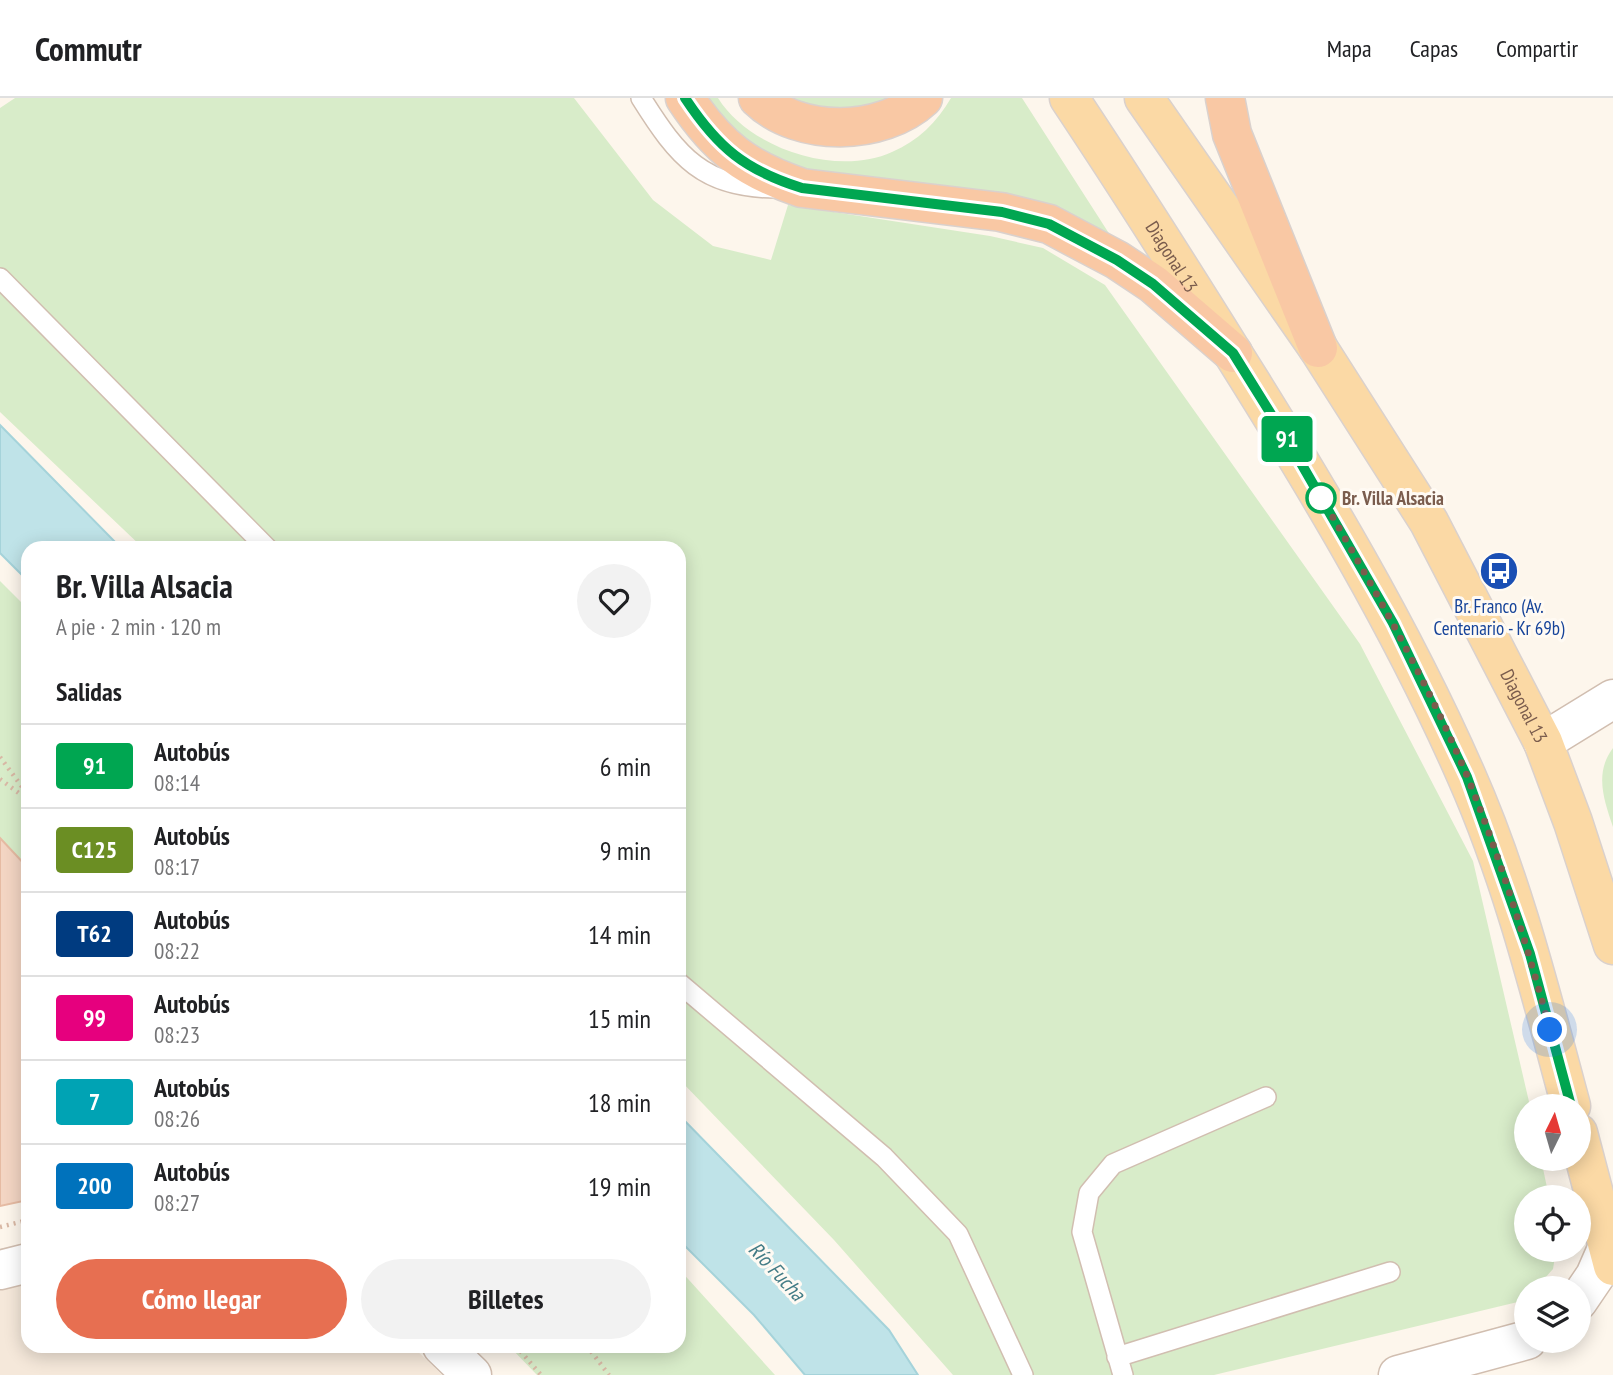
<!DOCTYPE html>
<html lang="es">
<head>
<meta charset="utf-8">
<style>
  :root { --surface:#fff; --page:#f2f2f2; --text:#202124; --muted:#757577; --line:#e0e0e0; --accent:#e76f51 }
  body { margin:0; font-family:"PT Sans Narrow",sans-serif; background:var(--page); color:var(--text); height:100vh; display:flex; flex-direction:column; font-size:26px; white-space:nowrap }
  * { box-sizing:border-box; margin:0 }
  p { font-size:23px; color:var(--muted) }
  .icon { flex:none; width:38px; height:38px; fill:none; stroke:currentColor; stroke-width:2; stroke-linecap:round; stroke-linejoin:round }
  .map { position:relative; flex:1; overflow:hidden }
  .side { position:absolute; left:21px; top:443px; width:665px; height:812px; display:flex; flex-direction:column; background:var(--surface); border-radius:21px; box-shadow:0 4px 18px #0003 }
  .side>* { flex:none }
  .badge { padding:0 14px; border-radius:5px; font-size:24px; line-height:46px }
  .needle { width:46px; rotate:5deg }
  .tools { position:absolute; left:1514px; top:996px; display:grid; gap:14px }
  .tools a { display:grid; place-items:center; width:77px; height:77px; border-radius:50%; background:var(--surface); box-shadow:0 4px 18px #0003; font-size:35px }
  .you { position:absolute; width:35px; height:35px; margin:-18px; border:5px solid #fff; border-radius:50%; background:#1a73e8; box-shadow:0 0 0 10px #1a73e833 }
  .map>.badge { position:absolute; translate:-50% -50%; box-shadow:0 0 0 4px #fff }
  h2 { padding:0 35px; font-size:26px; line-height:63px }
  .round { display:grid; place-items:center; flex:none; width:74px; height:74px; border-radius:37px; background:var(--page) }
  .head { display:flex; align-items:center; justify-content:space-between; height:119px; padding:0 35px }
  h1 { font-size:33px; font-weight:700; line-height:52px }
  .cta { display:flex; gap:14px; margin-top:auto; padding:14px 35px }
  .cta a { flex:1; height:80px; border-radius:42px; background:var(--accent); color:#fff; font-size:28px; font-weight:700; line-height:80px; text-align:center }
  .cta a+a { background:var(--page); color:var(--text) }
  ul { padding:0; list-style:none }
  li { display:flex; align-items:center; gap:21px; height:84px; padding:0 35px; border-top:2px solid var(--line) }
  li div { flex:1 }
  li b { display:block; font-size:26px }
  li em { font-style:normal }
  li .badge { min-width:77px; font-weight:700; text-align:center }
  header { display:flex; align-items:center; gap:42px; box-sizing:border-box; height:98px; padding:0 35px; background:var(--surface); border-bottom:2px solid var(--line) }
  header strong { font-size:33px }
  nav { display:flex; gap:38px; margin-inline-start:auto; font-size:24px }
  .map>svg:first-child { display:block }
</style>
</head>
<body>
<header>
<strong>Commutr</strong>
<nav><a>Mapa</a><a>Capas</a><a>Compartir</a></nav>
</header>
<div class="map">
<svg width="1613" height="1277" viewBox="0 0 1613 1277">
  <rect width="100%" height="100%" fill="#fdf6ec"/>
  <path fill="#f5e8da" d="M 28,1182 L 28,1248 L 412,1248 L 442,1277 L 0,1277 L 0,1189 Z"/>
  <path fill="#d8ecc9" d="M 15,0 L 574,0 L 653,102 L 713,148 L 771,162 L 788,107 L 990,138 L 1043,150 L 1105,187 L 1360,546 L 1473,763 L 1530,1008 L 1526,1008 L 1526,1060 L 1541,1061 L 1549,1099 L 1526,1099 L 1526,1152 L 1556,1152 L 1553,1171 L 1536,1190 L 1526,1190 L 1526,1202 L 1214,1277 L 953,1277 L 834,1142 L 679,981 L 679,450 L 143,450 L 0,314 L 0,10 Z
    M 702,0 L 718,0 C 750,51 837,79 892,54 C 918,43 937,24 951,0 L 1022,0 L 1110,137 L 957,92 L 803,71 L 770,60 L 739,39 Z
    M 787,0 L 892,0 L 840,16 Z
    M 0,483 L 28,511 L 28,770 L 0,740 Z
    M 1613,650 L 1613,729 C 1604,702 1594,675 1613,650 Z
    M 679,1171 L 775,1277 L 537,1277 L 509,1248 L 679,1248 Z"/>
  <path fill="#bfe3e8" stroke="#a5d3da" stroke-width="2" d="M 0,327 L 121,450 L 28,450 L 28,483 L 0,455 Z
    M 679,1017 L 889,1232 L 918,1277 L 805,1277 L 754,1217 L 679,1142 Z"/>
  <path fill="#f3d5c3" stroke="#e6bba3" stroke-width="2" d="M 0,740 L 28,770 L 28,1102 L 0,1108 Z"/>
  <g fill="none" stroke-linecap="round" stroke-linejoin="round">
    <g stroke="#d1beb0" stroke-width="22">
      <path id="service" d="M 641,0 C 678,59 703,90 777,90
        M 0,180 L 267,450
        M 679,885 L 884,1059 L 958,1136 L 1023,1277
        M 1117,1259 L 1390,1174
        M 1123,1277 L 1082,1134 L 1089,1095 L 1113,1066 L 1266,999"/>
    </g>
    <g stroke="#d1beb0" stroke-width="41">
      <path id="minor" d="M 0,1172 L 28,1165
        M 442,1248 L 472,1277"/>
    </g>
    <g stroke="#d1beb0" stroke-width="41">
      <path id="tertiary" d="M 1543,644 L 1613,601
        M 1578,1203 L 1595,1178 L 1609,1146
        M 1398,1277 L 1527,1242"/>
    </g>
    <g stroke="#dad1cd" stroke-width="41">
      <g id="primary">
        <path id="s1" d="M 1069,0 C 1125,84 1179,169 1232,254 C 1318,391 1401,529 1466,677 C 1513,783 1541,897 1571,1008"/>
        <path id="s2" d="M 1144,0 L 1318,250 L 1429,424 L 1543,644 L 1573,724 L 1613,847"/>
        <path d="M 1578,1035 L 1613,1168"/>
      </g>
    </g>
    <g stroke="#dad1cd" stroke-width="41">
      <path id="trunk" d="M 685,0 C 718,50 746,71 802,90 L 1001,114 L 1049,126 L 1117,162 L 1153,186 L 1233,255
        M 758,0 C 799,40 882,38 923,0
        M 1225,0 L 1232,36 L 1318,250"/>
    </g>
    <path stroke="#d9b8a5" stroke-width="4.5" stroke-dasharray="2 5" stroke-linecap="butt" d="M 0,659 L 28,697
      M 0,681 L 28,702
      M 0,1129 L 28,1122
      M 516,1248 L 541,1277
      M 587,1248 L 609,1277"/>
    <use href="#service" stroke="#fff" stroke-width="19"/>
    <use href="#minor" stroke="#fff" stroke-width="38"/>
    <use href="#tertiary" stroke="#fff" stroke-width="38"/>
    <use href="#primary" stroke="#fbd9a5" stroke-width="38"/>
    <use href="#trunk" stroke="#f9c8a4" stroke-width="38"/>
  </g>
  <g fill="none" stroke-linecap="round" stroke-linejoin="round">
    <g stroke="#fff" stroke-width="16">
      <path id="line" d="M 685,0 C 718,50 745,72 802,90 L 1002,114 L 1049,126 L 1117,162 L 1153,186 L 1233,255 L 1294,353 L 1393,525 L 1467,679 L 1530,856 L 1571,1008"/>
    </g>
    <use href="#line" stroke="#00a651" stroke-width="10"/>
    <path stroke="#7a5c4d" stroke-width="7" stroke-dasharray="0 12.6" d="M 1321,400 L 1318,393 C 1371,486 1426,580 1468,680 C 1501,762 1527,847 1550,932"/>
  </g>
  <defs>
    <g id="bus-disc" transform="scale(2.0125)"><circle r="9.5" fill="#1a4fb4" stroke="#fffaf3"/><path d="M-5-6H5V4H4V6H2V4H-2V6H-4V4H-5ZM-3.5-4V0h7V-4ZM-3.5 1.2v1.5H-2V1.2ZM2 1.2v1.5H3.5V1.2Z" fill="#fff"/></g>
  </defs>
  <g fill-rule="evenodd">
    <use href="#bus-disc" x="1499" y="473"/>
  </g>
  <circle fill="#fff" stroke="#00a651" stroke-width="3.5" cx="1321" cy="400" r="14"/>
  <g text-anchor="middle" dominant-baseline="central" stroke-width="6" stroke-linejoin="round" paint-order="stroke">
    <g font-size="19" fill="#7a5c4d" stroke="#fffaf3">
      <text stroke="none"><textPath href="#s1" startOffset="189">Diagonal 13</textPath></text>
      <text stroke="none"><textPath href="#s2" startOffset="718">Diagonal 13</textPath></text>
    </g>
    <g font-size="19" font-weight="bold" fill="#7a5c4d" stroke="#fffaf3" text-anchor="start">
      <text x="1342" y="400">Br. Villa Alsacia</text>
    </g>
    <g font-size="19" fill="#164399" stroke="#fffaf3">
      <text x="1499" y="508">Br. Franco (Av.<tspan x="1499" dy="22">Centenario - Kr 69b)</tspan></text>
    </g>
    <g font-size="21" font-style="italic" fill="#437c86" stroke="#fffaf3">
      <text transform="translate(777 1173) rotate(47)">Río Fucha</text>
    </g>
  </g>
</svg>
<div class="tools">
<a><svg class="needle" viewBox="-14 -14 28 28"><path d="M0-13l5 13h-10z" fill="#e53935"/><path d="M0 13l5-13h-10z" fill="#757577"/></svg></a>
<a><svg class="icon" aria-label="locate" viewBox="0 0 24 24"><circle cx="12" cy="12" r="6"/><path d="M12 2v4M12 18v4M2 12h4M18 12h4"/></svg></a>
<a><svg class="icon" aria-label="layers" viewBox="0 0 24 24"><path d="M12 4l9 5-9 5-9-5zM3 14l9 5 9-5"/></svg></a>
</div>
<div class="you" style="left:1550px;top:932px"></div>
<b class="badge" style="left:1287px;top:341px;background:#00a651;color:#fff">91</b>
<section class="side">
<div class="head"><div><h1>Br. Villa Alsacia</h1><p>A pie · 2 min · 120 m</p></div><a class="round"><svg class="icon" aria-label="heart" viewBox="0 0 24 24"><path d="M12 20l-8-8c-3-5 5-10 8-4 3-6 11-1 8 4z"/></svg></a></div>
<h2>Salidas</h2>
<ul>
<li><span class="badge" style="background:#00a651;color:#fff">91</span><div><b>Autobús</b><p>08:14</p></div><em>6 min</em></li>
<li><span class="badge" style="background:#6b8e23;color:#fff">C125</span><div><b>Autobús</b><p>08:17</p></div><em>9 min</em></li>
<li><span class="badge" style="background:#003b80;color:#fff">T62</span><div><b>Autobús</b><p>08:22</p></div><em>14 min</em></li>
<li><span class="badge" style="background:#e6007e;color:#fff">99</span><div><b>Autobús</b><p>08:23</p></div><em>15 min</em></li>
<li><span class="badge" style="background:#00a3b4;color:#fff">7</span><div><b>Autobús</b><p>08:26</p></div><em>18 min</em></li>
<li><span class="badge" style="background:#0072bc;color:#fff">200</span><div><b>Autobús</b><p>08:27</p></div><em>19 min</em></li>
</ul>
<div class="cta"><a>Cómo llegar</a><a>Billetes</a></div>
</section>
</div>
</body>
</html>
